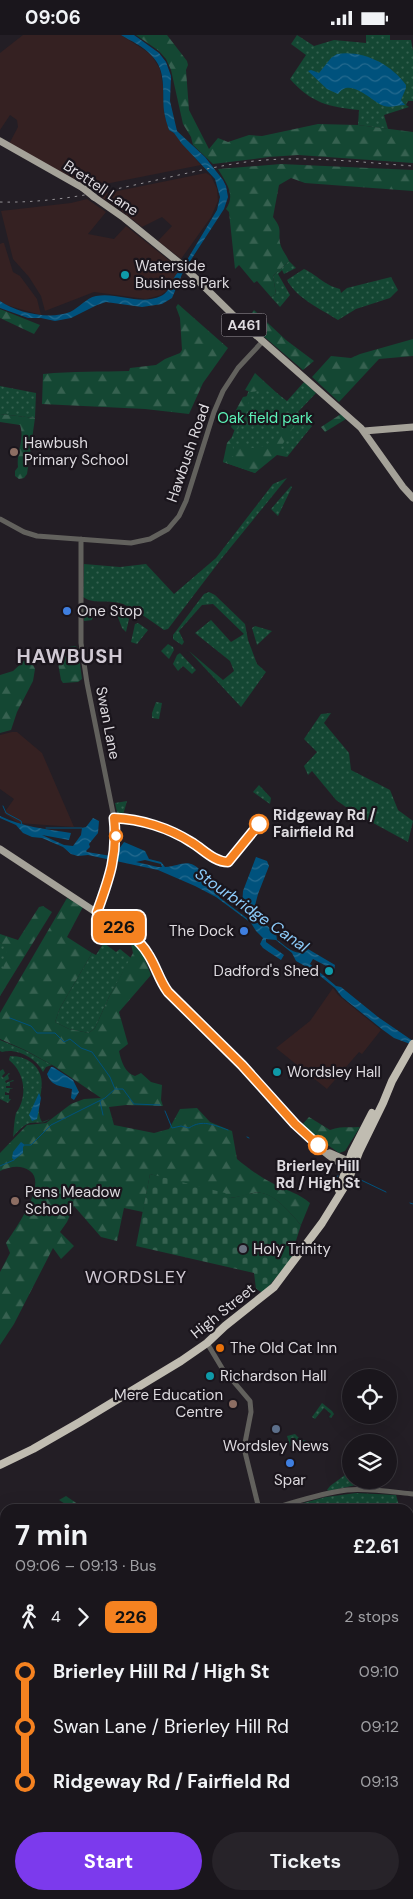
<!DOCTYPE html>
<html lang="en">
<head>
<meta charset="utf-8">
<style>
  :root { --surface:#1a161c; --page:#272329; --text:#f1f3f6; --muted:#9f9fa3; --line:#38353b; --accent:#7c3aed }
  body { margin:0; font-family:"DM Sans",sans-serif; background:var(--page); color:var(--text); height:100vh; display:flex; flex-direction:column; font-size:19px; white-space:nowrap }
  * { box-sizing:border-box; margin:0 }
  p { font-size:16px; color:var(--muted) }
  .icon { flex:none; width:28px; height:28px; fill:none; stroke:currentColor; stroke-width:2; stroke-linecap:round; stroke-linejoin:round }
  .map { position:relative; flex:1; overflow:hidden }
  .drawer { position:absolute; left:0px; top:1469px; width:414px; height:396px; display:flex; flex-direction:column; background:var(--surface); border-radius:15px 15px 0 0; box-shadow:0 5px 20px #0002,0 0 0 1px var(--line) }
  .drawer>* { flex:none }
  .badge { padding:0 10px; border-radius:8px; font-size:18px; line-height:32px }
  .controls { position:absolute; left:342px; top:1334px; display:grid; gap:10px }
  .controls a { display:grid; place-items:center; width:55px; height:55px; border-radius:50%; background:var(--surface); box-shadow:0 5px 20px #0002,0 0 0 1px var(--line); font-size:25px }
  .map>.badge { position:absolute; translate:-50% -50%; box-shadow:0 0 0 2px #fff }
  .legs { display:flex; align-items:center; gap:8px; height:55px; padding:0 15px; font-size:16px }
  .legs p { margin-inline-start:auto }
  .summary { display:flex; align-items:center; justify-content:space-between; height:85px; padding:0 15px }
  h1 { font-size:28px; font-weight:700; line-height:38px }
  .action { display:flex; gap:10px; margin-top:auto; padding:10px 15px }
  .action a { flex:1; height:58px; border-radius:30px; background:var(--accent); color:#fff; font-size:20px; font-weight:700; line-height:58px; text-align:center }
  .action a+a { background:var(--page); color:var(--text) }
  ul { padding:0 15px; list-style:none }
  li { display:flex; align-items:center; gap:18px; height:55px; font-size:19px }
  li i { display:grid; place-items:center; width:8px; height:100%; margin:0 6px; background:currentColor }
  li i::after { content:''; width:12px; height:12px; margin:-6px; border:4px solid; border-radius:50%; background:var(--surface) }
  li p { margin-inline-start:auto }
  li:first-child i { background:linear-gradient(#0000 50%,currentColor 0) }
  li:last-child i { background:linear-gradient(currentColor 50%,#0000 0) }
  .status { display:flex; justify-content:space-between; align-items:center; height:35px; padding:0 25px; background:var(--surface); direction:ltr }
  .status svg { height:14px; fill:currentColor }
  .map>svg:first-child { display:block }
</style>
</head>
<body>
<div class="status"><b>09:06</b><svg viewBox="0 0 49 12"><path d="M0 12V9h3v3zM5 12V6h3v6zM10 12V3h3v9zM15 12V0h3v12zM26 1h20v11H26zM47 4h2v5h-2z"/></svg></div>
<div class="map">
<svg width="413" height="1864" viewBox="0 0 413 1864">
  <defs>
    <pattern id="green-dots" width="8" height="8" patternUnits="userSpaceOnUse" patternTransform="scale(1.25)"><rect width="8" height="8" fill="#144733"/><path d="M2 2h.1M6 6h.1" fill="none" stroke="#366150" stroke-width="1.8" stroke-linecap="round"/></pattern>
    <pattern id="forest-firs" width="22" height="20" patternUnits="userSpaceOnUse" patternTransform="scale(1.25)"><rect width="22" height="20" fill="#144733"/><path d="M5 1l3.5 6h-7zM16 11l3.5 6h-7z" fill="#366150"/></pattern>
    <pattern id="cemetery-stones" width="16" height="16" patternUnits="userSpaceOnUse" patternTransform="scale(1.25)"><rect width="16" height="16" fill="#144733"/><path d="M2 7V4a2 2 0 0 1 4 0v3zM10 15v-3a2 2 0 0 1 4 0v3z" fill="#366150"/></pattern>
    <pattern id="water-waves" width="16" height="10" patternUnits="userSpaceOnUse" patternTransform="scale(1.25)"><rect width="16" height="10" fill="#00527d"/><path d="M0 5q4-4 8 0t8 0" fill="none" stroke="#256a8f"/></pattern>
  </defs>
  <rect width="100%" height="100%" fill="#231e25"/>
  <path fill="#352122" d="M 23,0 L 121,0 L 146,16 L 152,21 L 160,34 L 163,51 L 164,78 L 169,95 L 174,98 L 201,130 L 90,152 L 9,109 L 18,92 L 17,85 L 10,80 L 0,95 L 0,18 Z
    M 206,138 L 211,141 L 217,154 L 218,166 L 211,182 L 181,224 L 158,206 L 172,191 L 162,182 L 142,192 L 120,175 L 98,160 Z
    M 87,164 L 106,177 L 88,199 L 114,204 L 126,191 L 180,234 L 169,254 L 161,260 L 146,264 L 94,257 L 45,276 L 41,261 L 29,242 L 13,224 L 1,176 L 71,168 Z
    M 2,208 L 4,208 L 13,237 L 20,241 L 37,264 L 41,280 L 6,270 L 0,266 L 0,209 Z
    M 12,697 L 17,697 L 42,718 L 74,792 L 18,788 L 4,778 L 14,764 L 0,754 L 0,700 Z
    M 333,953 L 338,960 L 381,995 L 362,1019 L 359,1017 L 327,1054 L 276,1013 L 310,986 Z"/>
  <path fill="url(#green-dots)" d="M 297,0 L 314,11 L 334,5 L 366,8 L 366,0 L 390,0 L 390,5 L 411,5 L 413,16 L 413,66 L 408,66 L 406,70 L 409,72 L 384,80 L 388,94 L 358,90 L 359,75 C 329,72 311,68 290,44 L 306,20 L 291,9 Z
    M 289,226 L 296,233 L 284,239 L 282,235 L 278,239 L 290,260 L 280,272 L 271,262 L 276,259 L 273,241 Z
    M 304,234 C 319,241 322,249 340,254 L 341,258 L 347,253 L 391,242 L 398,255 L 390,263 L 356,274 L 338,285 C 321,274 297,264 287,245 Z
    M 256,342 L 287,366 L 304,347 L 316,358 L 298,377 L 312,391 L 287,422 L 276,414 L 255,438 L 223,427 L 250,352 Z
    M 0,351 L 36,358 L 35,383 L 0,379 Z
    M 287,443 L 222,523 L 168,594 L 164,595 C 151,586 137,575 123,569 C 110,564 94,570 83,562 L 84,529 L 120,532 L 146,529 L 174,559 L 216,523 L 273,449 Z
    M 291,451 L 292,452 L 278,481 L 271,474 Z
    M 209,557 L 215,560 L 245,589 L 248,605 L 257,629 L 266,637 L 241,672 L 189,616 L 223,645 L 234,636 L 230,626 L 195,598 L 211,585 L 231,607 L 244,599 L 213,569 L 202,570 L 179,596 L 184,607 L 182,610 L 173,604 L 173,600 L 204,559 Z
    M 84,572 L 97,576 L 93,579 L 92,585 L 84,586 Z
    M 116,577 L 126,580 L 129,584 L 126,597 L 122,593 Z
    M 138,588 L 148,595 L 137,609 L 131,607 L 135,589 Z
    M 255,591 L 272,596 L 257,610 L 252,593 Z
    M 168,609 L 173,612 L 174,615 L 169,624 L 161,616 Z
    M 180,618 L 196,635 L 192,639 L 183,631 L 178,636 L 173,629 L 177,620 Z
    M 156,667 L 162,668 L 159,684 L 152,683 L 152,678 Z
    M 331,678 L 324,688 L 349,718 L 351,735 L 390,755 L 398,775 L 413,786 L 408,807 L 353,777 L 336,765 L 312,736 L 308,740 L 304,731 L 317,717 L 304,704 L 321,679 Z
    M 259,750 L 271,763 L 270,769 L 253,757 Z
    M 127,766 L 123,780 L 119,780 L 117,777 L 115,768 Z
    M 108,901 L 110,902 L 105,909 L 116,917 L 120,914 L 131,923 L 109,962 L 95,993 L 89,998 L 69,994 L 55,987 L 60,973 L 92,918 L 96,920 Z
    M 18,905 L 6,949 L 0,961 L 0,907 L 7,912 Z
    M 0,1005 L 24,1015 L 52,1030 L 46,1032 L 43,1037 C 36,1023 17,1013 2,1017 L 0,1016 Z
    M 10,1021 C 20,1021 29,1024 35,1031 C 51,1048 32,1070 42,1087 L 50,1084 C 42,1090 38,1086 30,1088 C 23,1090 17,1097 13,1102 C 14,1094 14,1086 16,1078 C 17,1076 19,1074 20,1071 C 27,1055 23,1036 9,1025 Z
    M 3,1034 L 5,1038 L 2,1041 L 3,1043 L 9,1038 L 10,1039 L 8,1040 L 9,1044 L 5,1046 L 6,1048 L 13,1045 L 14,1046 L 10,1047 L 10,1051 L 6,1051 L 6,1053 L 13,1053 L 10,1054 L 9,1058 L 5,1057 L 5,1060 L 9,1060 L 9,1064 L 11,1064 L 8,1068 L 0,1064 L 0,1036 Z
    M 322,1368 L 332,1376 L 334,1379 L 331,1383 L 329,1382 L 331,1379 L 324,1373 L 315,1384 L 312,1382 Z
    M 295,1399 L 300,1404 L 307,1406 L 290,1411 L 287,1401 Z
    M 349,1437 L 351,1439 L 351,1445 L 357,1446 L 358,1448 L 356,1450 L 329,1456 L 327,1455 L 330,1451 Z
    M 356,1458 L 396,1460 L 400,1474 L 280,1474 L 326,1462 Z
    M 409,1503 L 413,1518 L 413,1666 L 409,1668 Z
    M 5,1697 L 5,1735 L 0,1730 L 0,1702 Z"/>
  <path fill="url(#forest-firs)" d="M 136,0 L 167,0 L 187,26 L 188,30 L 186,35 L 189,75 L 209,114 L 218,103 L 228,107 L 249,100 L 262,101 L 318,89 L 358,90 L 413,97 L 413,128 L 298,120 L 269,122 L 213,129 L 193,110 L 191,102 L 183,89 L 171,35 L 166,24 L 159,16 Z
    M 281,129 L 413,135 L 413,156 L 305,148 L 291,143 L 279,150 L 273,182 C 283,195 278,195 280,208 C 281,214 287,221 289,226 L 273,241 L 276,259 L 271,262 L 257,246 L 254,248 L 239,230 L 235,234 L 229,177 L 226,174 C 236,159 226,148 218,134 Z
    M 178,269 L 228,313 L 203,348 L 189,379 L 145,374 L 42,369 L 43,339 C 72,336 102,337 129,336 L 130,333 L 156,330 L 165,324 L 180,318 L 182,315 L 180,283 L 176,272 Z
    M 0,274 L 40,290 L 34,299 L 0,283 Z
    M 254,275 L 286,305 L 314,326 L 303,335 L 246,286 Z
    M 413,304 L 413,321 L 379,324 L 339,367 L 312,342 L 331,321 L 351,323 L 360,319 Z
    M 255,338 L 279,360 L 264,355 L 251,357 L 245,355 Z
    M 248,361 L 251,364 L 245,373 L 238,394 L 234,395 L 231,392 L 236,375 L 243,362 Z
    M 298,377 L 301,380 L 279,415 L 287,422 L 277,420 L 255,438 L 223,427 L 227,408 L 232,402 L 233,414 L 231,421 L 233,422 L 236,413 L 241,410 C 268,422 282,395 298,377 Z
    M 0,379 L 35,383 L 27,439 L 24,443 L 19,444 L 15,441 L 15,436 L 18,432 C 16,418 25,404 20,390 L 0,387 Z
    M 341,379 L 346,384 L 325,397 L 321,392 Z
    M 75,611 L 78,613 L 82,644 L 78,647 L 63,648 L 61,645 L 56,617 L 61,613 Z
    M 25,625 L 31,626 L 35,634 L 33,646 L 17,677 L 11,695 L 0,698 L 0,640 L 13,636 Z
    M 67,863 L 83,872 L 67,902 L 92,918 L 60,973 L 55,987 L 69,994 L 89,998 L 95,993 L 109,962 L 133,918 L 130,904 L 142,917 L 151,940 L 119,977 L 128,1009 L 119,1016 C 121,1026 125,1038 135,1041 L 141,1038 L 151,1047 L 162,1050 L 161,1065 L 163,1071 L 126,1070 L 109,1072 L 114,1090 L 154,1098 L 169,1094 L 180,1074 L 197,1073 L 210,1087 L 232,1096 L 237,1124 C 248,1133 261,1143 274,1149 C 287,1155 299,1159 310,1168 L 301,1190 C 290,1178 272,1154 253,1158 C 245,1160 239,1162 230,1163 L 150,1139 L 143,1177 L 124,1173 L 117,1206 L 101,1202 L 74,1171 L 67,1187 L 60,1197 L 74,1211 L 61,1224 L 53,1213 L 14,1289 L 0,1310 L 0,1237 L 10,1218 L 6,1208 C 15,1194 48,1149 30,1136 C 20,1129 10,1132 0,1136 L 0,1118 L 27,1090 L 46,1088 L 71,1069 L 84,1064 L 101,1063 L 54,1031 L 25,1015 L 0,1004 L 0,978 Z
    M 43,871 L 52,877 L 0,961 L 0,936 L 3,933 L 7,913 L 0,907 L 0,899 L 18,905 L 39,872 Z
    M 309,1082 L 330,1095 C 340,1091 349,1093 360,1092 L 345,1116 L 339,1118 L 301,1091 Z
    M 66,1461 L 85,1474 L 73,1474 L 59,1465 Z"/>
  <path fill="url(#cemetery-stones)" d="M 150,1139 L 225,1158 L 230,1163 C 239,1162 245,1159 254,1158 C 272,1154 290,1178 301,1190 L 294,1212 L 299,1215 L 263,1258 L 256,1254 L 254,1238 L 136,1211 Z"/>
  <path fill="url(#water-waves)" fill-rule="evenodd" d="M 121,0 L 134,0 L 159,18 L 166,27 L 171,41 L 170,66 L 177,96 L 205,122 L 223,145 L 226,151 L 228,162 L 224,174 L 183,237 L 172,263 L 162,269 L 142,272 L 106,267 L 97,270 L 71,283 L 55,286 L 41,283 L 28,283 L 0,273 L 0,266 C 17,278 50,285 70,277 C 79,273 86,263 96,261 C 118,257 140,271 161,261 C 172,256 171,241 181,235 L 217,175 L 220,162 L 215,144 L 182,109 L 174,98 L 169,95 C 167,89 165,83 164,76 C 162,56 167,35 151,20 C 143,11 131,6 121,0 Z
    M 337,19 C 363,15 391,29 406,50 L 406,53 L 401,65 L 405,70 C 398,70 391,73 384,71 C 372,67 350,41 338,59 L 327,54 L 308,36 L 311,35 L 319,38 L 331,23 Z
    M 0,781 C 23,792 46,794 71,798 L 69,805 L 42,800 L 64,810 L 73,811 L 81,800 L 82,793 L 86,792 L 93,783 L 99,786 L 98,798 L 89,809 L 90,812 L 86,816 L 87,817 L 117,822 L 119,814 L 124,807 L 145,816 L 149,824 L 161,827 L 165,832 C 182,831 188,821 203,838 L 204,846 L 210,853 L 213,852 L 220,857 L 217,858 L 220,863 L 252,887 L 265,889 L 276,898 L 277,905 C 286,911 297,924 308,914 L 335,930 L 334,935 L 313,924 L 310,929 L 336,951 L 341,952 L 378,982 L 413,1006 L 413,1010 L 394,1003 L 383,995 L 342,962 L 335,953 L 314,936 L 296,926 L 292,918 L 276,905 L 266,904 L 266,907 L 284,920 L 281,925 L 263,913 L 260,909 L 263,903 L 256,896 L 251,888 L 216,862 L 195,851 L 158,835 L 88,820 L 78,821 L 71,819 L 63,812 L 42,803 L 32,802 L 23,798 L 16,790 L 0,783 ZM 145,825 L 161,829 L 162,832 L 158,832 L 136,827 Z
    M 256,822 L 267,826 L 269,831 L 258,859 L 252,882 L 247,875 L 242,871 L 243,856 Z
    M 51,1032 L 53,1032 L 73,1045 L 79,1057 L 74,1065 L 71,1063 L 72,1054 C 60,1051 51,1051 47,1039 Z
    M 39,1058 L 41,1063 L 37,1084 L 32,1086 L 29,1080 Z
    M 21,1107 L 25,1110 L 23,1112 L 23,1118 L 14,1125 L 12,1123 L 13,1117 Z"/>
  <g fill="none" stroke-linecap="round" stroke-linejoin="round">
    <path stroke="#00527d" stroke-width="1" d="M 3,771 L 6,778 L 21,786 L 22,790
      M 46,793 L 82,793
      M 220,857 L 234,867
      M 252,882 L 264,887 L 265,889
      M 10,983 L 31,991 L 37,998 L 55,998 L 64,1007 L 70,1004 L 81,1013 L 92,1017 L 110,1042 L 115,1054 L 123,1054 L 134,1069 L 160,1070
      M 100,1066 L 103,1080
      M 165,1076 L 172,1093 L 181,1091 L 189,1093 C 202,1084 214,1090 228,1095
      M 247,1102 L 249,1103
      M 25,1110 L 31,1110 L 51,1090 L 105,1063 L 114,1055
      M 0,1131 L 14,1125
      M 330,1144 L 338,1141
      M 361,1145 L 386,1157
      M 410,1168 L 413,1169"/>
    <path stroke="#62615d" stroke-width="5" d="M 0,484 L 24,497 L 37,501 L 131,508 L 150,504 L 168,494 L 179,481 L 186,466 L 214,377 L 223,356 L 238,333 L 263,306
      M 81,504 L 81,608 L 87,648 L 114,783 C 118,818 109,845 97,877
      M 207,1308 L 222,1333 L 250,1366 L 251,1377 L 244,1413 L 259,1474
      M 271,1474 C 296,1467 321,1458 347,1455 C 367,1453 393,1457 413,1459
      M 0,1829 L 5,1825
      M 369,1860 L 371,1864"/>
    <path stroke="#a5a299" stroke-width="7" d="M 0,106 L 83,153
      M 94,162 L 124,183 L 182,230 L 232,279 L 361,393 L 403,452 L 413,463
      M 364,396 L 413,392
      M 0,814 L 135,903 C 140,908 144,913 148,918 C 155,930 157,944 167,955 C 188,982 216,1003 240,1027 C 259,1047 328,1134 352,1132
      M 330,1118 L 348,1126 L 352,1129"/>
    <path stroke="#c0bcb1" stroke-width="8" d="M 339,1155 L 352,1117 L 372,1078
      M 0,1430 L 33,1414 L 80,1387 L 181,1326 L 207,1308 L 225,1291 L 274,1252 L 322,1188 L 348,1146 L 359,1117 L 383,1068 L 392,1046 L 413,1009"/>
    <path stroke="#949196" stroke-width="1" stroke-dasharray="2.5 5" stroke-linecap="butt" d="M 0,167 C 82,169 159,141 239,128 C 297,119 355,127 413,131"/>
    <path stroke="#a5a299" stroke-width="7" d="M 83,153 L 94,162"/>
  </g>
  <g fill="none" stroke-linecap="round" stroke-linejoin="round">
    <g stroke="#fff" stroke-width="11">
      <path id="line-1" d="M 259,789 L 228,827 C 214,827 203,814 191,807 C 169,793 141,784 114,783 C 118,820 109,844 97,877 C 115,889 137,900 148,919 C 156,931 159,945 168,957 L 242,1030 L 295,1089 L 318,1110"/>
    </g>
    <use href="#line-1" stroke="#f58220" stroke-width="8"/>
  </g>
  <g fill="#0f9aa8" stroke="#1a151c" stroke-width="2">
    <circle cx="125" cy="240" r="5"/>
    <circle cx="329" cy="936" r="5"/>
    <circle cx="277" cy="1037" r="5"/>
    <circle cx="210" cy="1341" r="5"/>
  </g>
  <g fill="#8d6e63" stroke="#1a151c" stroke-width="2">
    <circle cx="14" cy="417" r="5"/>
    <circle cx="15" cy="1166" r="5"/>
    <circle cx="233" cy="1369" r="5"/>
  </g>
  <g fill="#3f7fe0" stroke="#1a151c" stroke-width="2">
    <circle cx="67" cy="576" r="5"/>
    <circle cx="244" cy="896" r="5"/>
    <circle cx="290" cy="1428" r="5"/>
  </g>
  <g fill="#fff" stroke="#f58220" stroke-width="2.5">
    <circle cx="259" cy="789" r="9"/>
    <circle cx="116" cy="801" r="6"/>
    <circle cx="318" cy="1110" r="9"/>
  </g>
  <circle fill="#6b7280" stroke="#1a151c" stroke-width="2" cx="243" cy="1214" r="5"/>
  <circle fill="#e8710a" stroke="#1a151c" stroke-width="2" cx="220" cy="1313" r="5"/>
  <circle fill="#5c6f8a" stroke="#1a151c" stroke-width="2" cx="276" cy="1394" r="5"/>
  <g text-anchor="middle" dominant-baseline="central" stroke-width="4.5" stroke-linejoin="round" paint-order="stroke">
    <rect fill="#1a151c" stroke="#a29fa4" stroke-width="1" x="221.5" y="278.5" width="45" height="23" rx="4"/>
    <g font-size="14" font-weight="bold" fill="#dddadf">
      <text x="244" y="290">A461</text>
    </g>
    <g font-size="15" fill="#dddadf" stroke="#1a151c">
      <text transform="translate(101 153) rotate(34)">Brettell Lane</text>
      <text transform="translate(188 418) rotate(-71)">Hawbush Road</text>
      <text transform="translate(108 688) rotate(79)">Swan Lane</text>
      <text transform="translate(223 1276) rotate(-39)">High Street</text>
    </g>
    <g font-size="15" fill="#dddadf" stroke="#1a151c" text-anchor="start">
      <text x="135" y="231">Waterside<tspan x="135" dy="17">Business Park</tspan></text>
      <text x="24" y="408">Hawbush<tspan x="24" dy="17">Primary School</tspan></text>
      <text x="77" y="576">One Stop</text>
      <text x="234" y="896" text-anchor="end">The Dock</text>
      <text x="319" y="936" text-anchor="end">Dadford's Shed</text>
      <text x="287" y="1037">Wordsley Hall</text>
      <text x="25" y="1157">Pens Meadow<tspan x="25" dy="17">School</tspan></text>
      <text x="253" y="1214">Holy Trinity</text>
      <text x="230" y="1313">The Old Cat Inn</text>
      <text x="220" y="1341">Richardson Hall</text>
      <text x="223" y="1360" text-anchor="end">Mere Education<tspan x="223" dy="17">Centre</tspan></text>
      <text x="276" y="1411" text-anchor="middle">Wordsley News</text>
      <text x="290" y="1445" text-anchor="middle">Spar</text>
    </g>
    <g font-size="15" fill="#5df4b8" stroke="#1a151c">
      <text x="265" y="383">Oak field park</text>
    </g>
    <g font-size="15" font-weight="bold" fill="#dddadf" stroke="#1a151c" text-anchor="start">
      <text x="273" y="780">Ridgeway Rd /<tspan x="273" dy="17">Fairfield Rd</tspan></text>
      <text x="318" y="1131" text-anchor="middle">Brierley Hill<tspan x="318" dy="17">Rd / High St</tspan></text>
    </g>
    <g font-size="16" font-style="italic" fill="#8ccbfa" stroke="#1a151c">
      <text transform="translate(252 875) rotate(35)">Stourbridge Canal</text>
    </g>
    <g font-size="18" letter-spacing="1" fill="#d0c9d3" stroke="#1a151c">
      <text x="136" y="1242">WORDSLEY</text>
    </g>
    <g font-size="20" font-weight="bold" letter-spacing="1" fill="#d0c9d3" stroke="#1a151c">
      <text x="70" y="621">HAWBUSH</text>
    </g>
  </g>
</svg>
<div class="controls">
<a><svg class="icon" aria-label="locate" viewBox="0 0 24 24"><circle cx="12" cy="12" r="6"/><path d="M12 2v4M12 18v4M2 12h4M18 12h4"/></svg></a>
<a><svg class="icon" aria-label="layers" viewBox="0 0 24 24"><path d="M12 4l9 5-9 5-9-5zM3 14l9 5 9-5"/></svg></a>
</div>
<b class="badge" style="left:119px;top:892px;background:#f58220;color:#111">226</b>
<section class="drawer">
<div class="summary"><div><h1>7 min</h1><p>09:06 – 09:13 · Bus</p></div><b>£2.61</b></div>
<div class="legs"><svg class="icon" aria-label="walk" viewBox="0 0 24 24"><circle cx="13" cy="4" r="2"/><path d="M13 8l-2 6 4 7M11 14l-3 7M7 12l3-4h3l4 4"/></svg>4<svg class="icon" aria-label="forward" viewBox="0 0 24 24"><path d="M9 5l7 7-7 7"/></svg><b class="badge" style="background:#f58220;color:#111">226</b><p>2 stops</p></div>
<ul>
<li><i style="color:#f58220"></i><b>Brierley Hill Rd / High St</b><p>09:10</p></li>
<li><i style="color:#f58220"></i><span>Swan Lane / Brierley Hill Rd</span><p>09:12</p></li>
<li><i style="color:#f58220"></i><b>Ridgeway Rd / Fairfield Rd</b><p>09:13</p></li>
</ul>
<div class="action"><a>Start</a><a>Tickets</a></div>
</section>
</div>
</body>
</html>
